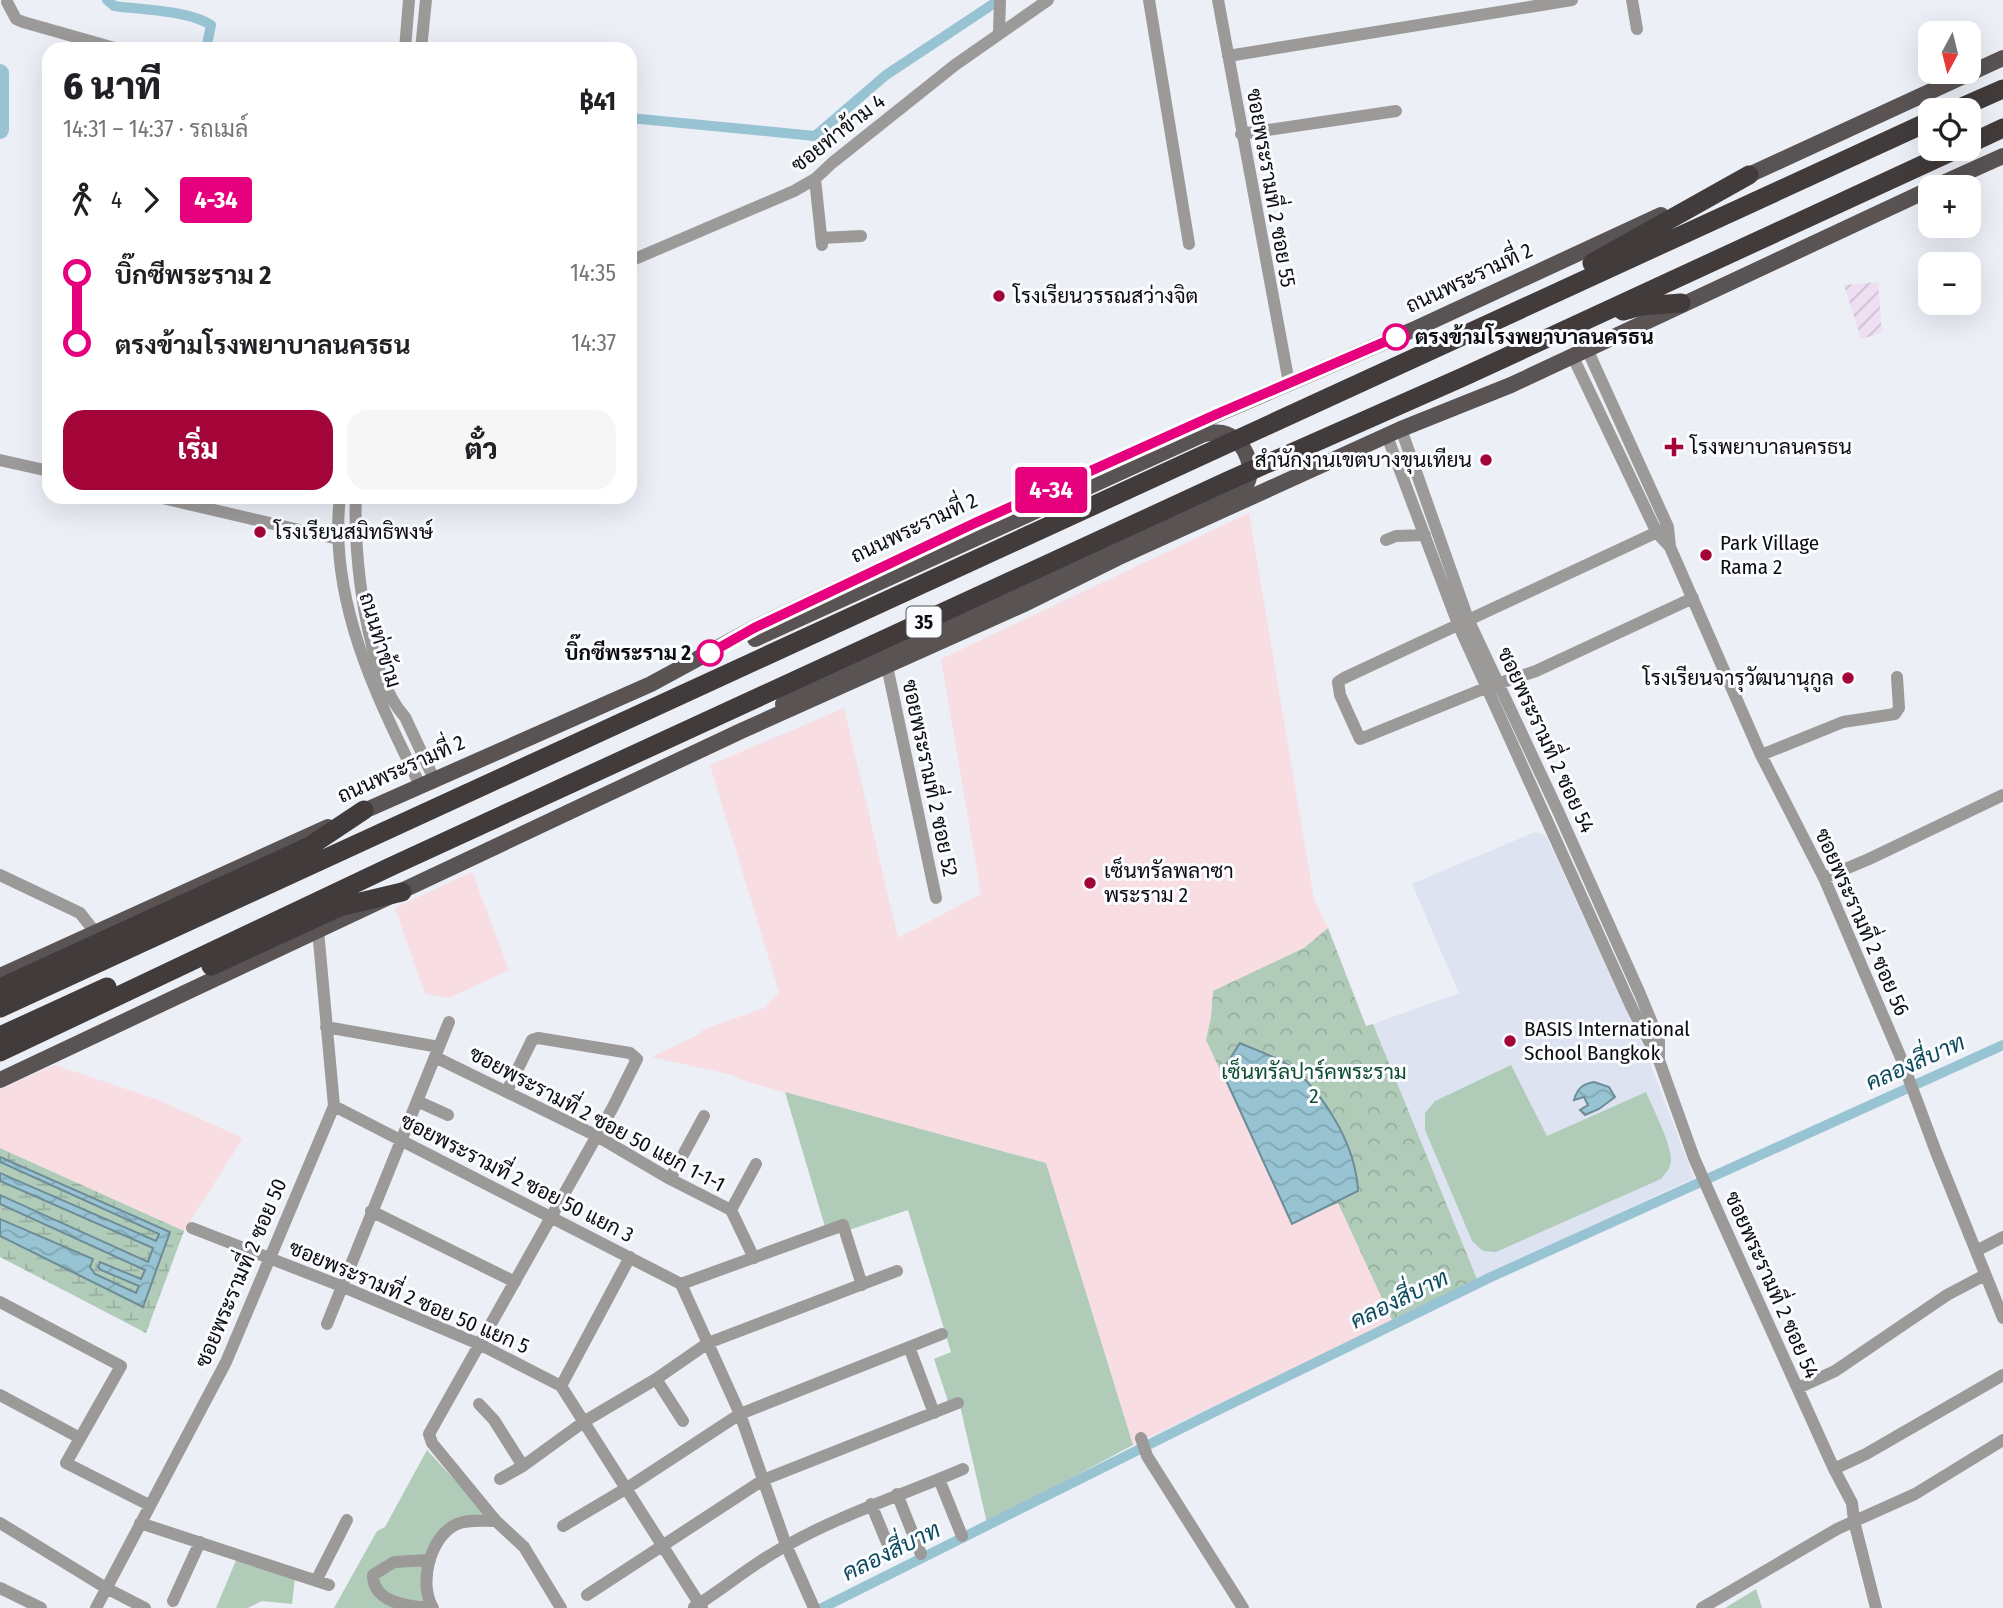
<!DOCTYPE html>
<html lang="th">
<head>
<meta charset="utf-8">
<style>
  :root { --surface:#fff; --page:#f6f6f6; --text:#202124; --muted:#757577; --accent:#a30539 }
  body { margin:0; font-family:"Fira Sans Condensed",Sarabun,sans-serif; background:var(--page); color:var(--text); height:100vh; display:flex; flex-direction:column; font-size:26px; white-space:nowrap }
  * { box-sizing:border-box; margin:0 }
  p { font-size:23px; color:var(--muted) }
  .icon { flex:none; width:38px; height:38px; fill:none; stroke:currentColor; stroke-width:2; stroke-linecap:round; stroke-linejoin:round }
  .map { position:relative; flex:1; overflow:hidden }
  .sheet { position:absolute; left:42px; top:42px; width:595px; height:462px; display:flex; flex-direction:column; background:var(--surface); border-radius:21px; box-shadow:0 7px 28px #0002 }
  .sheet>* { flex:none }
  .badge { padding:0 14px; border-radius:5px; font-size:24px; line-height:46px }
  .needle { width:46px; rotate:187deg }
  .buttons { position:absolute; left:1918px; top:21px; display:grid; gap:14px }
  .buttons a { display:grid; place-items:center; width:63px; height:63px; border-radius:14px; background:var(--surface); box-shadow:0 7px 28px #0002; font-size:35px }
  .map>.badge { position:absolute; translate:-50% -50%; box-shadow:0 0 0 4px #fff }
  .legs { display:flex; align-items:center; gap:10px; height:77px; padding:0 21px; font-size:23px }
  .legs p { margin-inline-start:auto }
  .head { display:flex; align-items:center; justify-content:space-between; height:119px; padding:0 21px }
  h1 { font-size:38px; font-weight:800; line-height:52px }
  .action { display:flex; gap:14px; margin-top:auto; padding:14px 21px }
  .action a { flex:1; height:80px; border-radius:21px; background:var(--accent); color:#fff; font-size:28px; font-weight:800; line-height:80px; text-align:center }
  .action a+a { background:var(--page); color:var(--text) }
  ul { padding:0 21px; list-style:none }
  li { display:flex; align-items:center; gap:24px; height:70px; font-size:26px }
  li i { display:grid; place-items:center; width:10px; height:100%; margin:0 9px; background:currentColor }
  li i::after { content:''; width:18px; height:18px; margin:-9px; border:5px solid; border-radius:50%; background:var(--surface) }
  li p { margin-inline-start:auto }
  li:first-child i { background:linear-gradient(#0000 50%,currentColor 0) }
  li:last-child i { background:linear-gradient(currentColor 50%,#0000 0) }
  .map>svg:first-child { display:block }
</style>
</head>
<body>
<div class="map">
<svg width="2003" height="1608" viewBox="0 0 2003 1608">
  <defs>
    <pattern id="industrial-furrows" width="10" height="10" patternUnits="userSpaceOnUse" patternTransform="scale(1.75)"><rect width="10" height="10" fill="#eedff2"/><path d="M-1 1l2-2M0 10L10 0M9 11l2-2" fill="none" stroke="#cbbece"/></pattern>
    <pattern id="wetland-marsh" width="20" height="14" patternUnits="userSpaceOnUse" patternTransform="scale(1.75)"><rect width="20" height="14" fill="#b0ccb9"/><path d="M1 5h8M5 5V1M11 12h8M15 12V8" fill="none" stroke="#96ae9e"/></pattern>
    <pattern id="park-crowns" width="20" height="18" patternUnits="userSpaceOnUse" patternTransform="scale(1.75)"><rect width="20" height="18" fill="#b0ccb9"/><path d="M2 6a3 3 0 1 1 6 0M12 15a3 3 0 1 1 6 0" fill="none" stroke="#96ae9e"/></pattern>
    <pattern id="water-waves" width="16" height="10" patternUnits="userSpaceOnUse" patternTransform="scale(1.75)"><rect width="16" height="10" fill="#97c3d3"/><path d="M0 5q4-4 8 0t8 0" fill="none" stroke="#81a6b4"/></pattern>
  </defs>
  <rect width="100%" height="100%" fill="#eceff6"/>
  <path fill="#f8dde3" d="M 1249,513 L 1314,899 L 1328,928 L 1304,948 L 1213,991 L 1211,1017 L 1206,1040 L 1222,1071 L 1338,1202 L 1392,1320 L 1133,1445 L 1046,1163 L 747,1082 L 732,1075 L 652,1057 L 701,1033 L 701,1030 L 764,1008 L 779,992 L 710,765 L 844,708 L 898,938 L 981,894 L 941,659 Z
    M 472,872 L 509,970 L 449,998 L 425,994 L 395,908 Z
    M 55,1065 L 156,1099 L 243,1138 L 184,1231 L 0,1148 L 0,1089 Z"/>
  <path fill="url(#industrial-furrows)" d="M 1878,282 L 1882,333 L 1861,339 L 1844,285 Z"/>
  <path fill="#dee3f1" d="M 1535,832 L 1546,836 L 1648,1058 L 1694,1178 L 1477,1279 L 1373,1024 L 1459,993 L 1412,884 Z"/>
  <path fill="#b0ccb9" d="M 1511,1065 L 1547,1136 L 1646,1092 C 1652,1106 1672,1146 1671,1160 C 1671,1168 1665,1174 1661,1179 L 1496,1252 L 1483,1251 L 1472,1241 L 1425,1130 L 1425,1113 L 1435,1101 Z
    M 785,1092 L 1046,1163 L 1133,1445 L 987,1523 L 958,1397 L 948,1401 L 934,1359 L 951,1352 L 908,1210 L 828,1237 Z
    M 427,1450 L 487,1515 L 468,1516 L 426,1557 L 371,1574 L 401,1608 L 334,1608 L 377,1531 L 385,1527 Z
    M 237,1558 L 295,1577 L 292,1604 L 262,1601 L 248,1608 L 216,1608 Z
    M 425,1565 L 426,1601 L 423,1603 L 400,1600 L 380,1587 L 379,1573 L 389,1567 Z
    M 1756,1589 L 1762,1608 L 1725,1608 Z"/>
  <path fill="url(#wetland-marsh)" d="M 0,1148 L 184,1231 L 146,1333 L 0,1257 L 0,1236 L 143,1307 L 170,1233 L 0,1157 Z
    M 0,1162 L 159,1235 L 157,1241 L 0,1173 Z
    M 0,1181 L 153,1248 L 148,1262 L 0,1195 Z
    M 0,1204 L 145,1270 L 142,1279 L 100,1262 L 101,1270 L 139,1286 L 137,1294 L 95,1274 L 90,1267 L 93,1259 L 0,1219 Z"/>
  <path fill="url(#park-crowns)" d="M 1328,928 L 1366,1026 L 1373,1024 L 1477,1279 L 1392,1320 L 1338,1203 L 1292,1224 L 1206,1040 L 1211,1017 L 1213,991 L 1304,948 Z"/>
  <path fill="url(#water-waves)" stroke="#6d8c98" stroke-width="2" d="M 1240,1043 C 1257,1051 1279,1057 1294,1069 C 1327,1098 1356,1147 1358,1191 L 1292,1224 L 1222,1071 Z
    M 1594,1082 L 1609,1087 L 1615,1097 L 1599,1109 L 1585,1115 L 1580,1110 L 1588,1105 L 1584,1097 L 1574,1100 C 1577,1089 1582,1084 1594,1082 Z
    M 0,1157 L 170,1232 L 143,1307 L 0,1236 L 0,1219 L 93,1259 L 90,1267 L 95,1274 L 136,1293 L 139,1286 L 101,1270 L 98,1267 L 100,1262 L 141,1279 L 145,1270 L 0,1204 L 0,1195 L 148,1262 L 153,1248 L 0,1181 L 0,1173 L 156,1241 L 159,1234 L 0,1162 Z"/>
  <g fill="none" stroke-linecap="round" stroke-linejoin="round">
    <path stroke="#97c3d3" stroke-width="10" d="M 107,0 L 114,6 C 141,10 188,10 211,25 L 206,49
      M 630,118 L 815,136 L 886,75 L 999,0
      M 822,1608 L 1212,1413 L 1491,1277 L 2003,1045"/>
    <path stroke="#97c3d3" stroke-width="18" d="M 0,73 L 0,130"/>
    <path stroke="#9c9999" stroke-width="12" d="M 1149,0 L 1189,244
      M 1218,0 L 1289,383
      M 1632,0 L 1637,29
      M 7,2 L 16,19 L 23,22 L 118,49
      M 999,32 L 1000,0
      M 405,49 L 409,0
      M 421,49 L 426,0
      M 1228,56 L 1572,0
      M 1241,134 L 1396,111
      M 815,179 L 822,245
      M 821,238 L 861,236
      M 630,261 L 794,191 L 815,179 L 832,163 L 955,65 L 1048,0
      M 1572,355 L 1657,533 L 1670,547 L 1668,527 L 1587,349
      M 1401,429 L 1468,619 L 1558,811 L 1640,994 L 1659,1040 L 1659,1059
      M 1387,436 L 1458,624 L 1631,1006 L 1660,1063 L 1694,1158 L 1721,1219 L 1834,1469 L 1852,1503 L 1854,1521 L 1876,1608
      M 0,460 L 49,471
      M 158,497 L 338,539
      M 340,497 C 328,599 376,696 420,785
      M 356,497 C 353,553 366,675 405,717 L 434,779
      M 1668,527 L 1344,678 L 1338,682 L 1340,695 L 1360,739 L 1488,687 L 1536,671 L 1693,598
      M 1386,540 L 1396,536 L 1425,535
      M 1670,547 L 1761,755 L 1824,878 L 1901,1058 L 1936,1152 L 2003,1318
      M 887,666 L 936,898
      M 1761,755 L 1843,722 L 1895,714 L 1899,708 L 1897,677
      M 0,875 L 80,913 L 95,932
      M 1824,878 L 1869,859 L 2003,795
      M 326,1027 L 439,1047
      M 435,1057 L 597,1136 L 670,1179 L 731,1210 L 754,1258
      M 507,1091 L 532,1040 L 538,1038 L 630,1053 L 637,1059 L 613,1107 L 429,1434 L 432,1443 L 496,1521 L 524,1547 L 561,1608
      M 417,1101 L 448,1115
      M 334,1106 L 681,1284
      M 670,1179 L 704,1116
      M 731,1210 L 756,1164
      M 371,1211 L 515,1282
      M 192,1228 L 341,1286 L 479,1344 L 561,1386 L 702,1608
      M 1976,1251 L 2003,1237
      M 0,1302 L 121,1366 L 66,1463 L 149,1505
      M 327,1324 L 449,1022
      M 909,1347 L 934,1413
      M 656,1379 L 683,1421
      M 561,1386 L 630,1257
      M 1798,1388 L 1835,1371 L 1947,1295 L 1985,1275
      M 0,1395 L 80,1438
      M 479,1404 L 494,1420 L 523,1466
      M 1141,1438 L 1147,1456 L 1243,1608
      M 1834,1469 L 1866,1454 L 2003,1375
      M 500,1479 L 523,1466 L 585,1421 L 656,1379 L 708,1343 L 897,1271
      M 939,1479 L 962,1536
      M 897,1494 L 921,1554
      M 871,1504 L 890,1550
      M 0,1523 L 106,1588 L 145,1608
      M 140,1523 L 329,1585
      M 563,1526 L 627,1488 L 740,1414 L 942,1334
      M 316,1581 L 347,1520
      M 0,1588 L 41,1608
      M 587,1595 L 763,1480 L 958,1403
      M 173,1601 L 200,1542
      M 694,1607 C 725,1588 752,1564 784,1547 C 841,1514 903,1495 963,1469
      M 96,1608 L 226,1362 L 334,1106 L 318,930
      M 427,1608 C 406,1606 373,1602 373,1575 L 394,1562 L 430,1560
      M 433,1608 C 418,1584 430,1536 457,1524 C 469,1519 483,1521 496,1521
      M 814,1608 L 786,1545 L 740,1414 L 681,1284 L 843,1225 L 862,1285
      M 1702,1608 L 1837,1529 L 1915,1494 L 2003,1440"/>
    <path stroke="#595354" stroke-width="16" d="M 1738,180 L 2003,58
      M 1934,187 L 2003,156
      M 755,639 L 1204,434 C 1212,433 1218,431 1226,434 C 1246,441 1259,473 1242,490 C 1227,504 1199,509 1180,516 L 843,671 L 783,704
      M 355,815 L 651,684 L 754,628 L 976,523 L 1218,414 L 1417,328 L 1661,215
      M 0,976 L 328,827
      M 0,1080 L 741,731 L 1022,605 L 1117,558 L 1401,429 L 1511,385 L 1930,189"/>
    <path stroke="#423b3c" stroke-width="19" d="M 1955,110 L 2003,89
      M 1969,144 L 2003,128
      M 1592,263 L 1749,175
      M 1623,311 L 1641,306 L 1681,303
      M 211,966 L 339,907 L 402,892
      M 0,988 L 310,846 L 364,810
      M 0,1008 L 1930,121
      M 0,1036 L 107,987
      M 0,1052 L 390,867 L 1230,480 L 1463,377 L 1957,149"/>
  </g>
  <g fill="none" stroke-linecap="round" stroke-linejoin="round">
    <g stroke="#fff" stroke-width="16">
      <path id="line-1" d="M 710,653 L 754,628 L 975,523 L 1217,414 L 1396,337"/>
    </g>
    <use href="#line-1" stroke="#e6007e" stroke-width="10"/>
  </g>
  <g fill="#a30539" stroke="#fbfcff" stroke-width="2.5">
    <circle cx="999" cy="296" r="7"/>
    <path d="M1670.5 436.5h7v7h7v7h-7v7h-7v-7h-7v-7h7z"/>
    <circle cx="1486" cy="460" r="7"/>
    <circle cx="260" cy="532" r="7"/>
    <circle cx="1706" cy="555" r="7"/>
    <circle cx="1848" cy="678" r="7"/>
    <circle cx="1090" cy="883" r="7"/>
    <circle cx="1510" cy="1041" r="7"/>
  </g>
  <g fill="#fff" stroke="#e6007e" stroke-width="3.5">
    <circle cx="1396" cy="337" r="12"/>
    <circle cx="710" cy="653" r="12"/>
  </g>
  <g text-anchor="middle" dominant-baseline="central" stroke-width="6" stroke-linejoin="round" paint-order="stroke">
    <rect fill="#fbfcff" stroke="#545557" stroke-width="2" x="906.5" y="606.5" width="35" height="31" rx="5"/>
    <g font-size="19" font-weight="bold" fill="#0c0d0f">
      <text x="924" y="622">35</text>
    </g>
    <g font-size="21" fill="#0c0d0f" stroke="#fbfcff">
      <text transform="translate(838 133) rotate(-38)">ซอยท่าข้าม 4</text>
      <text transform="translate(1271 188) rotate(80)">ซอยพระรามที่ 2 ซอย 55</text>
      <text transform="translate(1469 278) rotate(-25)">ถนนพระรามที่ 2</text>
      <text transform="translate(914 528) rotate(-25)">ถนนพระรามที่ 2</text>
      <text transform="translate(380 640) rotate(73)">ถนนท่าข้าม</text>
      <text transform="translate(1546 740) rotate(65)">ซอยพระรามที่ 2 ซอย 54</text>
      <text transform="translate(401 769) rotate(-24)">ถนนพระรามที่ 2</text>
      <text transform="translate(930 778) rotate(78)">ซอยพระรามที่ 2 ซอย 52</text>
      <text transform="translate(1862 922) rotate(66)">ซอยพระรามที่ 2 ซอย 56</text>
      <text transform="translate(597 1119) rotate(28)">ซอยพระรามที่ 2 ซอย 50 แยก 1-1-1</text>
      <text transform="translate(517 1178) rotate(27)">ซอยพระรามที่ 2 ซอย 50 แยก 3</text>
      <text transform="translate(241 1273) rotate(-67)">ซอยพระรามที่ 2 ซอย 50</text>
      <text transform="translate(1772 1285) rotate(66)">ซอยพระรามที่ 2 ซอย 54</text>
      <text transform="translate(409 1297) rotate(23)">ซอยพระรามที่ 2 ซอย 50 แยก 5</text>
    </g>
    <g font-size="21" fill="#0c0d0f" stroke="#fbfcff" text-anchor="start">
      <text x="1013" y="296">โรงเรียนวรรณสว่างจิต</text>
      <text x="1690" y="447">โรงพยาบาลนครธน</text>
      <text x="1472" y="460" text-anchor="end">สำนักงานเขตบางขุนเทียน</text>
      <text x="274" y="532">โรงเรียนสมิทธิพงษ์</text>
      <text x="1720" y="543">Park Village<tspan x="1720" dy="24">Rama 2</tspan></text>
      <text x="1834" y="678" text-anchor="end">โรงเรียนจารุวัฒนานุกูล</text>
      <text x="1104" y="871">เซ็นทรัลพลาซา<tspan x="1104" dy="24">พระราม 2</tspan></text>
      <text x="1524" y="1029">BASIS International<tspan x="1524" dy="24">School Bangkok</tspan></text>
    </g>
    <g font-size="21" font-weight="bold" fill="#0c0d0f" stroke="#fbfcff" text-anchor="start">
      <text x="1415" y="337">ตรงข้ามโรงพยาบาลนครธน</text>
      <text x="691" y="653" text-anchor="end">บิ๊กซีพระราม 2</text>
    </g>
    <g font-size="21" fill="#0f4c2d" stroke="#fbfcff">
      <text x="1314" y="1072">เซ็นทรัลปาร์คพระราม<tspan x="1314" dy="24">2</tspan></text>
    </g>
    <g font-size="23" font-style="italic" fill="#0d4b5c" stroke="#fbfcff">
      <text transform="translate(1915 1062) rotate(-24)">คลองสี่บาท</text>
      <text transform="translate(1399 1299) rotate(-26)">คลองสี่บาท</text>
      <text transform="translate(891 1551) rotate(-26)">คลองสี่บาท</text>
    </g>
  </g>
</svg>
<div class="buttons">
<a><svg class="needle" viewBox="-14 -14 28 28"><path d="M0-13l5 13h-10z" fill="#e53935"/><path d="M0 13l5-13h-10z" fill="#757577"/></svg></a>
<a><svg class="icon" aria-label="locate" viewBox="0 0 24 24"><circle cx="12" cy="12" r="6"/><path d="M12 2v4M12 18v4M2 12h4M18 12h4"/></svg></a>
<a>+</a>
<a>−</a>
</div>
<b class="badge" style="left:1051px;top:490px;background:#e6007e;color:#fff">4-34</b>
<section class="sheet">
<div class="head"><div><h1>6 นาที</h1><p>14:31 – 14:37 · รถเมล์</p></div><b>฿41</b></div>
<div class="legs"><svg class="icon" aria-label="walk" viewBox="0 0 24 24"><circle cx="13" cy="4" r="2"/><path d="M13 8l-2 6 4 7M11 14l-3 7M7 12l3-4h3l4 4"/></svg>4<svg class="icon" aria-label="forward" viewBox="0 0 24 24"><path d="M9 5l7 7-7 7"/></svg><b class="badge" style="background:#e6007e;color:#fff">4-34</b></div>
<ul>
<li><i style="color:#e6007e"></i><b>บิ๊กซีพระราม 2</b><p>14:35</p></li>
<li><i style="color:#e6007e"></i><b>ตรงข้ามโรงพยาบาลนครธน</b><p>14:37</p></li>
</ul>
<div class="action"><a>เริ่ม</a><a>ตั๋ว</a></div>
</section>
</div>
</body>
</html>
